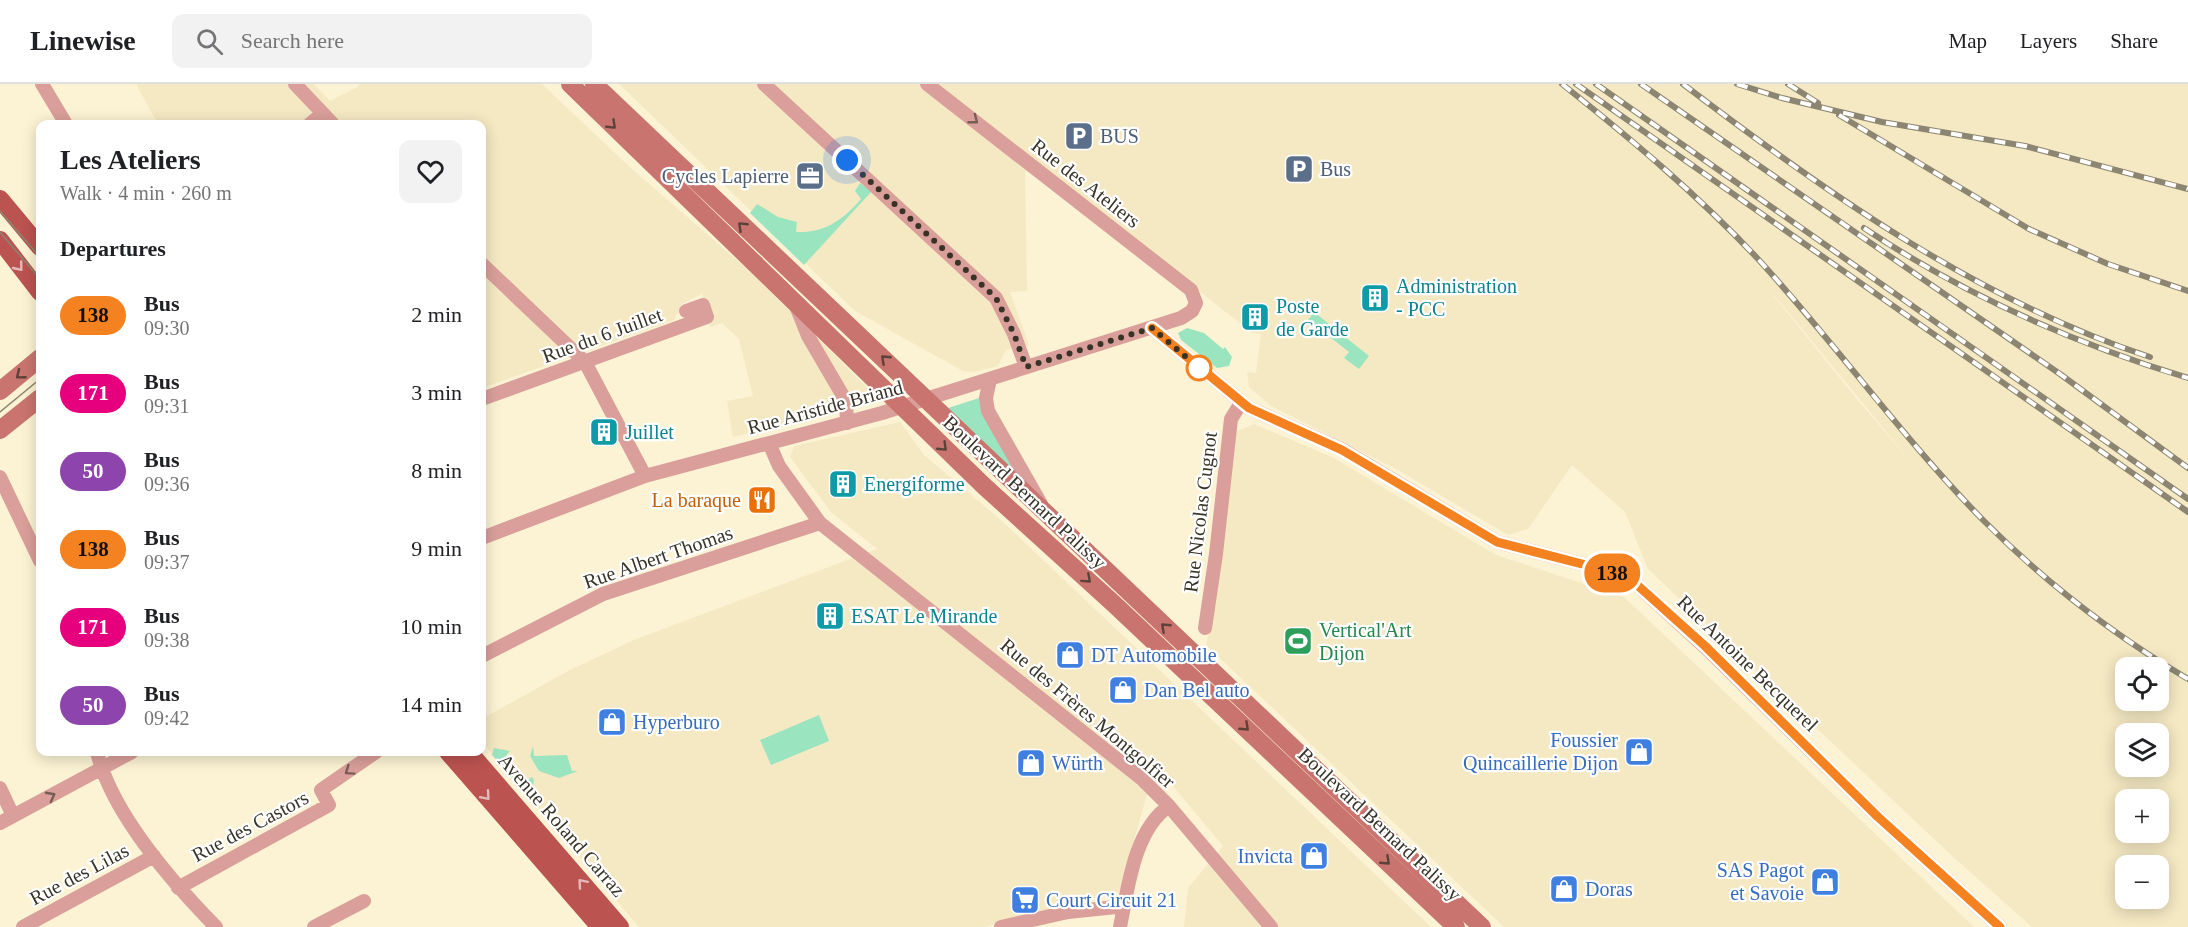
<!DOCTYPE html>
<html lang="en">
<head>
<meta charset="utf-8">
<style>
  :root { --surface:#fff; --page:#f2f2f2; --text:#202124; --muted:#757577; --line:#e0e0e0 }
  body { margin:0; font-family:"Times New Roman",serif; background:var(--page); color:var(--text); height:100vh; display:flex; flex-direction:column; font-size:22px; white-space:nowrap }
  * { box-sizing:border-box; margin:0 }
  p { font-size:20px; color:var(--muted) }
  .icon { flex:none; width:33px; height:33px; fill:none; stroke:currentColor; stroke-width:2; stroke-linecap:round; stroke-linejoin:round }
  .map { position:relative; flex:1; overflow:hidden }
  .panel { position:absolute; left:36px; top:36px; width:450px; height:636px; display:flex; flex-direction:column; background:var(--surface); border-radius:12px; box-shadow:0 3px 15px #0003 }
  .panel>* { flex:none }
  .badge { padding:0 12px; border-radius:20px; font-size:21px; line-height:39px }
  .controls { position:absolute; left:2115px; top:573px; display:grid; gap:12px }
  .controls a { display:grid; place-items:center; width:54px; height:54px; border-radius:12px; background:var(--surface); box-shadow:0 3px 15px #0003; font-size:30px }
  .you { position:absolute; width:30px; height:30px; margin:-15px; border:4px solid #fff; border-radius:50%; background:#1a73e8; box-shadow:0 0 0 9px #1a73e833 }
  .map>.badge { position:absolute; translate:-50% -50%; box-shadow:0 0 0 3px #fff }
  h2 { padding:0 24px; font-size:22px; line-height:54px }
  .round { display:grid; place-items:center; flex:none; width:63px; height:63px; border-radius:12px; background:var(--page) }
  .summary { display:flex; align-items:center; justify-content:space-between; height:102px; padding:0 24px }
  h1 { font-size:28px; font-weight:700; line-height:45px }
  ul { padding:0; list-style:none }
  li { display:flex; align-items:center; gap:18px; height:78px; padding:0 24px }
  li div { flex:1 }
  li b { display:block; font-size:22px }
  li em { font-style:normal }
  li .badge { min-width:66px; font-weight:700; text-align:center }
  header { display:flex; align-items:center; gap:36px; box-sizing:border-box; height:84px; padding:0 30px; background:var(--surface); border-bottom:2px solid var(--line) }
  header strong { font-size:28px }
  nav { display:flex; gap:33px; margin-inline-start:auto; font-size:21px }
  .search { width:420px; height:54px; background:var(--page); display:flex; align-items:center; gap:15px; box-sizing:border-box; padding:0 21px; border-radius:12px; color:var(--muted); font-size:22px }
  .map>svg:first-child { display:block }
</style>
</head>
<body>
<header>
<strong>Linewise</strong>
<div class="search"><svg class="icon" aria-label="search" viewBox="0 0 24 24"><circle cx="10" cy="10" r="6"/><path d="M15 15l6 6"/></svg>Search here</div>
<nav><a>Map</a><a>Layers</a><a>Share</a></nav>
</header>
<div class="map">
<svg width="2188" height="843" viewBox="0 0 2188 843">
  <rect width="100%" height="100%" fill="#fcf3d4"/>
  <path fill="#f5e9c3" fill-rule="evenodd" d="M 136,0 L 314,0 L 330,17 L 359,2 L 358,0 L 542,0 L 633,86 L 766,201 L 879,316 L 733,353 L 727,317 L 753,312 L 739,255 L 722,239 L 710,243 L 702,210 L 682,220 L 674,236 L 482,304 L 482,40 L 158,40 Z
    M 619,0 L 2188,0 L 2188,843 L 2032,843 L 1951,771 L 1648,485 L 1625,428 L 1572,381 L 1528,445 L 1508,451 L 1398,386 L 1271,322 L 1249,303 L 1247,288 L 1256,289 L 1261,250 L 1252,249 L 1035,76 L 1025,88 L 1027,207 L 1010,208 L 1029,261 L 1006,266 L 998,282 L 973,288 L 963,287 L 855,227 ZM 1774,212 L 1775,212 L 1911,378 L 1856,314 ZM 2126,584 L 2158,584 L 2158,616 L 2126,616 ZM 2126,650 L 2158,650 L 2158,682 L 2126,682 ZM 2126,716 L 2158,716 L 2158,748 L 2126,748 ZM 2126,782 L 2158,782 L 2158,814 L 2126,814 Z
    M 900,338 L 924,371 L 1002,437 L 1431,843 L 1184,843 L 1188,804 L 1223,762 L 1167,695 L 1154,685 L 1120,807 L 984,843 L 639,843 L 482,658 L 482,635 L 568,587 L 634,556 L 877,465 L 831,428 L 790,373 L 794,362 Z
    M 1254,340 L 1334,374 L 1496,471 L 1624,513 L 1974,843 L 1504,843 L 1206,561 L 1217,510 L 1236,348 Z"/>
  <path fill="#9be4c0" d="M 860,99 L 872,107 L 804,181 L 750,129 L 757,120 L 778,133 L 797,138 L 796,148 C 825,149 843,136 861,115 L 855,107 Z
    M 1314,228 L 1369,272 L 1359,285 L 1344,274 L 1349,268 L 1308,236 Z
    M 1187,244 L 1204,249 L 1223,265 L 1225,263 L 1232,273 L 1229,282 L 1217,284 L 1181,256 L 1178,249 Z
    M 979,314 L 1014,387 L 948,324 Z
    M 819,631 L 829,657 L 771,681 L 760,656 Z
    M 533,662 L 534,672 L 567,671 L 572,687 L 578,687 L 559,694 L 539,687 L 530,672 Z
    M 494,664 L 510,667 L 503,675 L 524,699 L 532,693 L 534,696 L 532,711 L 521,704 L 492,671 Z"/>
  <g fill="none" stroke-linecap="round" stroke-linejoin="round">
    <path stroke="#da9f9a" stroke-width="14" d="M 42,0 L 66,40
      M 295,0 L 333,40
      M 764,0 L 996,214 L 1014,250 L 1026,283
      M 310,40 L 322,30
      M 482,180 L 585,278 L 645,392
      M 796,222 L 808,252 L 846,317 L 847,339
      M 1152,244 L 1249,324 L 1343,366 L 1497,458 L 1586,481 L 1635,499 L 1705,563 L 1878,733 L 2000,843
      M 990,295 L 986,314 L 988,327 L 1041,420
      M 482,315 L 707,233 L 703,221 L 686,227
      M 769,359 L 779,382 L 820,439 L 1142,695 L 1169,722 L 1271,843
      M 0,393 L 40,477
      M 482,454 L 645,392 L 882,329 L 1181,234 L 1192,227 L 1196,219 L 1191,206 L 927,0
      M 1205,544 L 1216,470 L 1231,335 L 1241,319
      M 482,572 L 603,510 L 820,439
      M 97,668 C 112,730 172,798 216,843
      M 0,704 L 13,732
      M 0,739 L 132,668
      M 178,804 L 329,721 L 321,706 L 376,668
      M 23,843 L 154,772
      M 314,843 L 364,817
      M 1001,843 L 1068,828 L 1116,823 L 1123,825
      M 1120,843 C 1128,804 1134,746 1169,722"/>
    <path stroke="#c9746f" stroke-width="18" d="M 570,0 L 984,402 L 1114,520 L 1456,843
      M 594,0 L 1482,843
      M 0,307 L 40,274
      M 0,346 L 40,314"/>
    <path stroke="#bb5350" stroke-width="18" d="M 0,115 L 40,163
      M 0,156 L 40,208
      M 448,668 L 600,843
      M 469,668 L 620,843"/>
    <path stroke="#8b8571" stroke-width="1.5" d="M 0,127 L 40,173
      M 0,148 L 40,195
      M 0,328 L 40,295"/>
    <g stroke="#8b8571" stroke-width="6">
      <path id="rail" d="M 1562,0 C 1631,55 1698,111 1758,175 C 1836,260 1903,355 1984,437 C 2045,498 2114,551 2188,595
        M 1576,0 L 2188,428
        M 1596,0 L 2188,415
        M 1641,0 L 2060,290 L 2188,384
        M 1683,0 C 1825,108 1979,217 2150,273
        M 1737,0 L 1782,14 L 1882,38 L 2025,62 L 2188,105
        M 1788,0 L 1818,19
        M 1839,31 L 2029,145 L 2108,180 L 2188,207
        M 1864,144 C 1964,211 2073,259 2188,294"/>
    </g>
    <use href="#rail" stroke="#fff" stroke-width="4" stroke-dasharray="11" stroke-linecap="butt"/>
  </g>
  <defs><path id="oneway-chevron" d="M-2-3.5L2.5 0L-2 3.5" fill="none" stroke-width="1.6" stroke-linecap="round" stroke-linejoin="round" transform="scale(1.5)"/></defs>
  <g stroke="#785e55">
    <use href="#oneway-chevron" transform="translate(974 36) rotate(38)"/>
    <use href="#oneway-chevron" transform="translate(349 687) rotate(145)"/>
    <use href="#oneway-chevron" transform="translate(51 712) rotate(-28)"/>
  </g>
  <g stroke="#5c4339">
    <use href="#oneway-chevron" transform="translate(612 41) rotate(44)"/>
    <use href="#oneway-chevron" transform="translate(742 142) rotate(-136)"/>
    <use href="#oneway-chevron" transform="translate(885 275) rotate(-137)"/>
    <use href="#oneway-chevron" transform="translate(20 291) rotate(141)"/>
    <use href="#oneway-chevron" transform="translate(943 363) rotate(44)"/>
    <use href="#oneway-chevron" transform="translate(1087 495) rotate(42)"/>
    <use href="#oneway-chevron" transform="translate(1165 543) rotate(-137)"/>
    <use href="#oneway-chevron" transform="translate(1245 643) rotate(43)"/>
    <use href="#oneway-chevron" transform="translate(1386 777) rotate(43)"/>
  </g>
  <g stroke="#e4bab9">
    <use href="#oneway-chevron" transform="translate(19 183) rotate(51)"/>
    <use href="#oneway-chevron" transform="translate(486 712) rotate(49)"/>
    <use href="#oneway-chevron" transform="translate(582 799) rotate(-131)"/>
  </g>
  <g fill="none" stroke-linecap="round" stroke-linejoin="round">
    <g stroke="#fff" stroke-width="14">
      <path id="line" d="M 1152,244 L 1249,324 L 1342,366 L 1497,458 L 1586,481 L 1635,499 L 1705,562 L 1878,733 L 2000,843"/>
    </g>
    <use href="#line" stroke="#f58220" stroke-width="9"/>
    <path stroke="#373327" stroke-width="6" stroke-dasharray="0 10.8" d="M 847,76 L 996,214 L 1014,250 L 1026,283 L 1152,244 L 1199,284"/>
  </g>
  <defs>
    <g id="parking-square" transform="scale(1.5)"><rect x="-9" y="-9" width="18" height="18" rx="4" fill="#5c6f8a" stroke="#fff"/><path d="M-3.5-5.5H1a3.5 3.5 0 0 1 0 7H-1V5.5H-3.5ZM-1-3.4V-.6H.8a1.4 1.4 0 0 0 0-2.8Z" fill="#fff"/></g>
    <g id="office-square" transform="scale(1.5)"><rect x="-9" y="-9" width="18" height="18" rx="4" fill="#5c6f8a" stroke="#fff"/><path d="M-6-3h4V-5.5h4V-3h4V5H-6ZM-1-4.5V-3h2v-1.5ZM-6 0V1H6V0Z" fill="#fff"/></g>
    <g id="building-square" transform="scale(1.5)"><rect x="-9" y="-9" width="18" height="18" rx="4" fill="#0f9aa8" stroke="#fff"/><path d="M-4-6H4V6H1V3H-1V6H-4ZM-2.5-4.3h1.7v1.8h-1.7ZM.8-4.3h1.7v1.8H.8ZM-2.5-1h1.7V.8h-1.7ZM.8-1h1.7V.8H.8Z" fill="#fff"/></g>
    <g id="restaurant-square" transform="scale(1.5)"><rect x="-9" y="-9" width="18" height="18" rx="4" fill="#e8710a" stroke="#fff"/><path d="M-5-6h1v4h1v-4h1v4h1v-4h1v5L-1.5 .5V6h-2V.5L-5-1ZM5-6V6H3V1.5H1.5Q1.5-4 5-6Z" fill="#fff"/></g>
    <g id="stadium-square" transform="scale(1.5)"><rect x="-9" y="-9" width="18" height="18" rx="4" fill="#2e9e5b" stroke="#fff"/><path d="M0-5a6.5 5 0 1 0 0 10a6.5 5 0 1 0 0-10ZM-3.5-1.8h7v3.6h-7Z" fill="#fff"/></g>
    <g id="shop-square" transform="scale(1.5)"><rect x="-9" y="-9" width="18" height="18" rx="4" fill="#3f7fe0" stroke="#fff"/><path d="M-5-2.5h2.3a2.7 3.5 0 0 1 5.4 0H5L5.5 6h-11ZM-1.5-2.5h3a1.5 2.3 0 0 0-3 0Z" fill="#fff"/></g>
    <g id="supermarket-square" transform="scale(1.5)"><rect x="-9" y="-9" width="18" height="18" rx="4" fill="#3f7fe0" stroke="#fff"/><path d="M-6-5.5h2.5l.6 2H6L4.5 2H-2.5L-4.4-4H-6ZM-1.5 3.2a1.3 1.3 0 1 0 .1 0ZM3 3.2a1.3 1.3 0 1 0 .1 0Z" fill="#fff"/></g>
  </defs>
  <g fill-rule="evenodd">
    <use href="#parking-square" x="1079" y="52"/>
    <use href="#parking-square" x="1299" y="85"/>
    <use href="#office-square" x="810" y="92"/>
    <use href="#building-square" x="1375" y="214"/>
    <use href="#building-square" x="1255" y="233"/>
    <use href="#building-square" x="604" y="348"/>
    <use href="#building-square" x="843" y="400"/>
    <use href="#restaurant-square" x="762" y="416"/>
    <use href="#building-square" x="830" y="532"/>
    <use href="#stadium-square" x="1298" y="557"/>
    <use href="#shop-square" x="1070" y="571"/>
    <use href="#shop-square" x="1123" y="606"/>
    <use href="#shop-square" x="612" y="638"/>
    <use href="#shop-square" x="1639" y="668"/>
    <use href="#shop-square" x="1031" y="679"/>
    <use href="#shop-square" x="1314" y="772"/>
    <use href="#shop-square" x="1825" y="798"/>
    <use href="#shop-square" x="1564" y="805"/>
    <use href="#supermarket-square" x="1025" y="816"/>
  </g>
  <circle fill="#fff" stroke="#f58220" stroke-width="3" cx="1199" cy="284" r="12"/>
  <g text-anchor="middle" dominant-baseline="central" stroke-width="4.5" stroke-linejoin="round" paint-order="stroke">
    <g font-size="20" fill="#4e5e75" stroke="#fff" text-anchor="start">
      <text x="1100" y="52">BUS</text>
      <text x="1320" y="85">Bus</text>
      <text x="789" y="92" text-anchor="end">Cycles Lapierre</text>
    </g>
    <g font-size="20" fill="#373327" stroke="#fff">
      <text transform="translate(1086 99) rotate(38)">Rue des Ateliers</text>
      <text transform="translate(602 251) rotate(-20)">Rue du 6 Juillet</text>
      <text transform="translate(825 323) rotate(-15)">Rue Aristide Briand</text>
      <text transform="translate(1025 408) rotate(43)">Boulevard Bernard Palissy</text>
      <text transform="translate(1200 428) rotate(-83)">Rue Nicolas Cugnot</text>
      <text transform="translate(658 473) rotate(-19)">Rue Albert Thomas</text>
      <text transform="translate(1748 579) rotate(44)">Rue Antoine Becquerel</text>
      <text transform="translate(1088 629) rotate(40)">Rue des Frères Montgolfier</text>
      <text transform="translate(1380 740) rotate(43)">Boulevard Bernard Palissy</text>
      <text transform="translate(562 741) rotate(49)">Avenue Roland Carraz</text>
      <text transform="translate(250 742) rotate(-28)">Rue des Castors</text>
      <text transform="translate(79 790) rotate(-28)">Rue des Lilas</text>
    </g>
    <g font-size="20" fill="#0d838f" stroke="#fff" text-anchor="start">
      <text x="1396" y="202">Administration<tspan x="1396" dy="23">- PCC</tspan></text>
      <text x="1276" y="222">Poste<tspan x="1276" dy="23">de Garde</tspan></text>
      <text x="625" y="348">Juillet</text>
      <text x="864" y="400">Energiforme</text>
      <text x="851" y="532">ESAT Le Mirande</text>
    </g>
    <g font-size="20" fill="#c56008" stroke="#fff" text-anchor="end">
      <text x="741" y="416">La baraque</text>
    </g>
    <g font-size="20" fill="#27864d" stroke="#fff" text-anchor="start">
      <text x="1319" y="546">Vertical'Art<tspan x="1319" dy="23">Dijon</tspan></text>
    </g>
    <g font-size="20" fill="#366cbe" stroke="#fff" text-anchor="start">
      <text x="1091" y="571">DT Automobile</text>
      <text x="1144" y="606">Dan Bel auto</text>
      <text x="633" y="638">Hyperburo</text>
      <text x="1618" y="656" text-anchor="end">Foussier<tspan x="1618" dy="23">Quincaillerie Dijon</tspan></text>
      <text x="1052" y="679">Würth</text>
      <text x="1293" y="772" text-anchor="end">Invicta</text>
      <text x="1804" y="786" text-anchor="end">SAS Pagot<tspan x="1804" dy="23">et Savoie</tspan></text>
      <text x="1585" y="805">Doras</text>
      <text x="1046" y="816">Court Circuit 21</text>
    </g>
  </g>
</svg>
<div class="controls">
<a><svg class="icon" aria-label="locate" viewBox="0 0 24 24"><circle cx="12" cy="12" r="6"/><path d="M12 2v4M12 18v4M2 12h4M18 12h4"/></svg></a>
<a><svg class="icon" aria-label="layers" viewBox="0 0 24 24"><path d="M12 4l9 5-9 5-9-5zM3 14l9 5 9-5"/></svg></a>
<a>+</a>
<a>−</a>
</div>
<div class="you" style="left:847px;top:76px"></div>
<b class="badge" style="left:1612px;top:489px;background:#f58220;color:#111">138</b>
<section class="panel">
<div class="summary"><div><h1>Les Ateliers</h1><p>Walk · 4 min · 260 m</p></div><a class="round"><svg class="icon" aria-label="heart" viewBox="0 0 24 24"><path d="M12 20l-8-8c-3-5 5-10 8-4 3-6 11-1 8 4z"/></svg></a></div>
<h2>Departures</h2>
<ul>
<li><span class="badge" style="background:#f58220;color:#111">138</span><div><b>Bus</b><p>09:30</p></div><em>2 min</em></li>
<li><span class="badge" style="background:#e6007e;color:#fff">171</span><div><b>Bus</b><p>09:31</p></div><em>3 min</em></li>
<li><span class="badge" style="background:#8e44ad;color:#fff">50</span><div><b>Bus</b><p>09:36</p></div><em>8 min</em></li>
<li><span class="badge" style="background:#f58220;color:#111">138</span><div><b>Bus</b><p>09:37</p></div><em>9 min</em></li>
<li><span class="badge" style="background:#e6007e;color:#fff">171</span><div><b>Bus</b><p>09:38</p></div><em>10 min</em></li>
<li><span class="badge" style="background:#8e44ad;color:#fff">50</span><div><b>Bus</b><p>09:42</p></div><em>14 min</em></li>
</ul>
</section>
</div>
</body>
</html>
